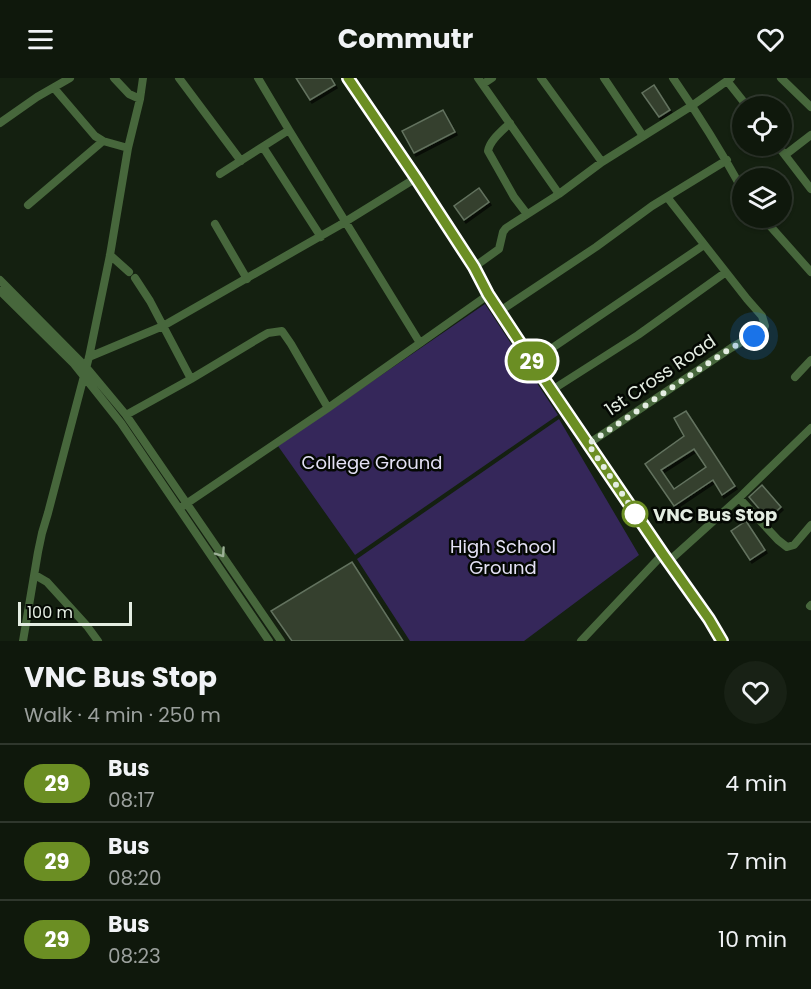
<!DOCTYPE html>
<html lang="en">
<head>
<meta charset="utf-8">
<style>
  :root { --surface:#0f180c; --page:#182115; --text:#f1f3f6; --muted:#9ba09d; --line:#2f372d }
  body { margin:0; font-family:Poppins,sans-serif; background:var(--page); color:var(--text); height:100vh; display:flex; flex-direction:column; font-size:22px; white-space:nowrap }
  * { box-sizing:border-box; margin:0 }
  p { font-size:20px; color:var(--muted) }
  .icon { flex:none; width:33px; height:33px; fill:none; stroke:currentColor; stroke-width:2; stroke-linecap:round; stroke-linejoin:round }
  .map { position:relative; height:563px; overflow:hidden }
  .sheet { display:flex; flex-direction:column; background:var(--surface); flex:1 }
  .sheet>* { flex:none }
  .badge { padding:0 12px; border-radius:20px; font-size:21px; line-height:39px }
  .controls { position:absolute; left:732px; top:18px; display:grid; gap:12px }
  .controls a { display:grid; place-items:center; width:60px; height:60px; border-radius:50%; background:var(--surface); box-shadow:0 2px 4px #0004,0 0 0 2px var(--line); font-size:30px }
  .scale { position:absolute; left:18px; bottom:15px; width:114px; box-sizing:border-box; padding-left:6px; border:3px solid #e4ede2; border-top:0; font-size:16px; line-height:21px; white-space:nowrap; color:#e4ede2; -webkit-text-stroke:4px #040803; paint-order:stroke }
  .you { position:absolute; width:30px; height:30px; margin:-15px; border:4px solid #fff; border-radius:50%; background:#1a73e8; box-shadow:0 0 0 9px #1a73e833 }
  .map>.badge { position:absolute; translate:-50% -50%; box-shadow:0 0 0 3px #fff }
  .round { display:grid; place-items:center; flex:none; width:63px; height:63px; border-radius:32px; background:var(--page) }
  .head { display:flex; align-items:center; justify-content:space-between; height:102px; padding:0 24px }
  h1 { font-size:28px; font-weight:700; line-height:45px }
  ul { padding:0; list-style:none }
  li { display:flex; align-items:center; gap:18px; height:78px; padding:0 24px; border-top:2px solid var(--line) }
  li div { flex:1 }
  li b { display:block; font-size:22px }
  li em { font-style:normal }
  li .badge { min-width:66px; font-weight:700; text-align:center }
  header { display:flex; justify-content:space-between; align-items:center; height:78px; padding:0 24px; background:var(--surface); font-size:27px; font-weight:700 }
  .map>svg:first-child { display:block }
</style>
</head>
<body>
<header><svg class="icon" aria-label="menu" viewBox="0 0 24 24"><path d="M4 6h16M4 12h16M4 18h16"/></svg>Commutr<svg class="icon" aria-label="heart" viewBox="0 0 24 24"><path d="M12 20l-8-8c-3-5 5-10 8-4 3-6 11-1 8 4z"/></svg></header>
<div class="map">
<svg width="811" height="563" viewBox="0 0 811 563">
  <defs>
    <filter id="shadow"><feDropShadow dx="2" dy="3" stdDeviation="0" flood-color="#0009"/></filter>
  </defs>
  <rect width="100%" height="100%" fill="#142010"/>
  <path fill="#35275a" d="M 485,226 L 558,337 L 355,477 L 278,368 Z
    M 559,341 L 639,477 L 524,563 L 410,563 L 357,481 Z"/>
  <path fill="#34412f" stroke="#63725e" stroke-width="1.5" fill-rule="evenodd" filter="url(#shadow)" d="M 296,0 L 331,0 L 335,7 L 310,22 Z
    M 654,7 L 670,32 L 659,39 L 642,15 Z
    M 443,32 L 455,54 L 414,75 L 402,53 Z
    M 479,110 L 489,124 L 464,142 L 454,128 Z
    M 686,333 L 735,408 L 722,417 L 713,402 L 674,428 L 645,386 L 684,358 L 674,340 ZM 694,371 L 706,389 L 674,411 L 661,392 Z
    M 762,407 L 781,429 L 768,441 L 749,419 Z
    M 746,443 L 765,472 L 750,482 L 731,453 Z
    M 352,484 L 403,563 L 292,563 L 271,533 Z"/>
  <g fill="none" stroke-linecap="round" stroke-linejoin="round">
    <path stroke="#47673c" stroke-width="8" d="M 114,0 L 129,16 L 140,21
      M 179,0 L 241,83
      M 478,0 L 559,116
      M 541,0 L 602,84
      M 604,0 L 643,58
      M 673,0 C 698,36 721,73 742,111
      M 781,0 L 811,29
      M 728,4 L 747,28
      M 483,6 L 492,0
      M 54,10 L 95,58 L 103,63 L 128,70
      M 0,45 L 37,19 L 70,0
      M 510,45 C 502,53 490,62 488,73 L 514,119 L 527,136
      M 289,52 L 420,265
      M 778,68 L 811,111
      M 263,69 L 321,159
      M 785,77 L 811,57
      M 220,96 L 289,52 L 258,0
      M 28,127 L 103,63
      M 763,140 L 811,194
      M 215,146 L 247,201
      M 110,177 L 129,194
      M 474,189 L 499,171 L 503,154 L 506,150 L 559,116 L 602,84 L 693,27 L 731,0
      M 135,200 L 150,223 L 191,301
      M 0,202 L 86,289 L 126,337 L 281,563
      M 0,213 L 74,286 L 121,345 L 269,563
      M 500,233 L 596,169 L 652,128 L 727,82
      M 89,279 L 163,248 L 340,147 L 416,100
      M 533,283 L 704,167
      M 795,299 L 811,282
      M 552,312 L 638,257 L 726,194
      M 126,337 L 191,301 L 261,259 L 268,255 L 282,253 L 291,266 L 328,330
      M 588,366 L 731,270 L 748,260 L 762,255 L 765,248 L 762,238 L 747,221 L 667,119
      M 739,420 L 778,462 L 787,469 L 794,467 L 811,447
      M 183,428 L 328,330 L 488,217
      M 669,483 L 739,420 L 811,350
      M 35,497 L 47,504 L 87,548 L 98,563
      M 810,528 L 811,527
      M 23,563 L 38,474 L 42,455 L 48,435 L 89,279 L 110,177 L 128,70 L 140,21 L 143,0
      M 581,563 L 663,476"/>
    <path stroke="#70b357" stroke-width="10" d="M 348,0 C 390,63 435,124 474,189 C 479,199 483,208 489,217 C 559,327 635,434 709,541 L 722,563"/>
  </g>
  <defs><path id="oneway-chevron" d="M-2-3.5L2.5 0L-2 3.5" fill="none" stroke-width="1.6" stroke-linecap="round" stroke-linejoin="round" transform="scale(1.5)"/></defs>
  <use stroke="#9db197" href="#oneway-chevron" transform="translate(221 475) rotate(55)"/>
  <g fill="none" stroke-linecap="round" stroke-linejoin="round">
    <g stroke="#fff" stroke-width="14">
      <path id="line" d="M 348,0 L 416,100 L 474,189 L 488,216 L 542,298 L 663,476 L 709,541 L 722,563"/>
    </g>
    <use href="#line" stroke="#6b8e23" stroke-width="9"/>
    <path stroke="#e4ede2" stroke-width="6" stroke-dasharray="0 10.8" d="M 635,436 L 638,439 L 588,366 L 731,270 L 754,258"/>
  </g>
  <circle fill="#fff" stroke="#6b8e23" stroke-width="3" cx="635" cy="436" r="12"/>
  <g text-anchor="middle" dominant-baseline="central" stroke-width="5" stroke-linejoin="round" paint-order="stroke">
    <g font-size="18" fill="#e4ede2" stroke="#040803">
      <text transform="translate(660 297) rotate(-34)">1st Cross Road</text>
    </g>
    <g font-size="18" fill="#e4e1f5" stroke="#040803">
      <text x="372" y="384">College Ground</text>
      <text x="503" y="468">High School<tspan x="503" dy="21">Ground</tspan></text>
    </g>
    <g font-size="18" font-weight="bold" fill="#e4ede2" stroke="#040803" text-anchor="start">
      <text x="653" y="436">VNC Bus Stop</text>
    </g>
  </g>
</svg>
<div class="controls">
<a><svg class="icon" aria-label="locate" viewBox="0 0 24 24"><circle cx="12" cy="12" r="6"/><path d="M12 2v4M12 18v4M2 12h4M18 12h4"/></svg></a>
<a><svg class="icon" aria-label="layers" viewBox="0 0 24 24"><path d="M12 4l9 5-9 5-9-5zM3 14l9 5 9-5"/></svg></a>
</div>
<div class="scale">100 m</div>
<div class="you" style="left:754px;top:258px"></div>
<b class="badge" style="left:532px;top:283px;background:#6b8e23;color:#fff">29</b>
</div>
<section class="sheet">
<div class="head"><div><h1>VNC Bus Stop</h1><p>Walk · 4 min · 250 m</p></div><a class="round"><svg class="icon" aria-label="heart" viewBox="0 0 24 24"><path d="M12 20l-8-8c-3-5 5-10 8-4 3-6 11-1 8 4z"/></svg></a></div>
<ul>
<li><span class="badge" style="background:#6b8e23;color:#fff">29</span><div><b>Bus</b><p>08:17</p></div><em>4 min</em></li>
<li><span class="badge" style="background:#6b8e23;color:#fff">29</span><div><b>Bus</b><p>08:20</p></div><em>7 min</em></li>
<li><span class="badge" style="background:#6b8e23;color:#fff">29</span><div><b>Bus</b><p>08:23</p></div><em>10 min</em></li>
</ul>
</section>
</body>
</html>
